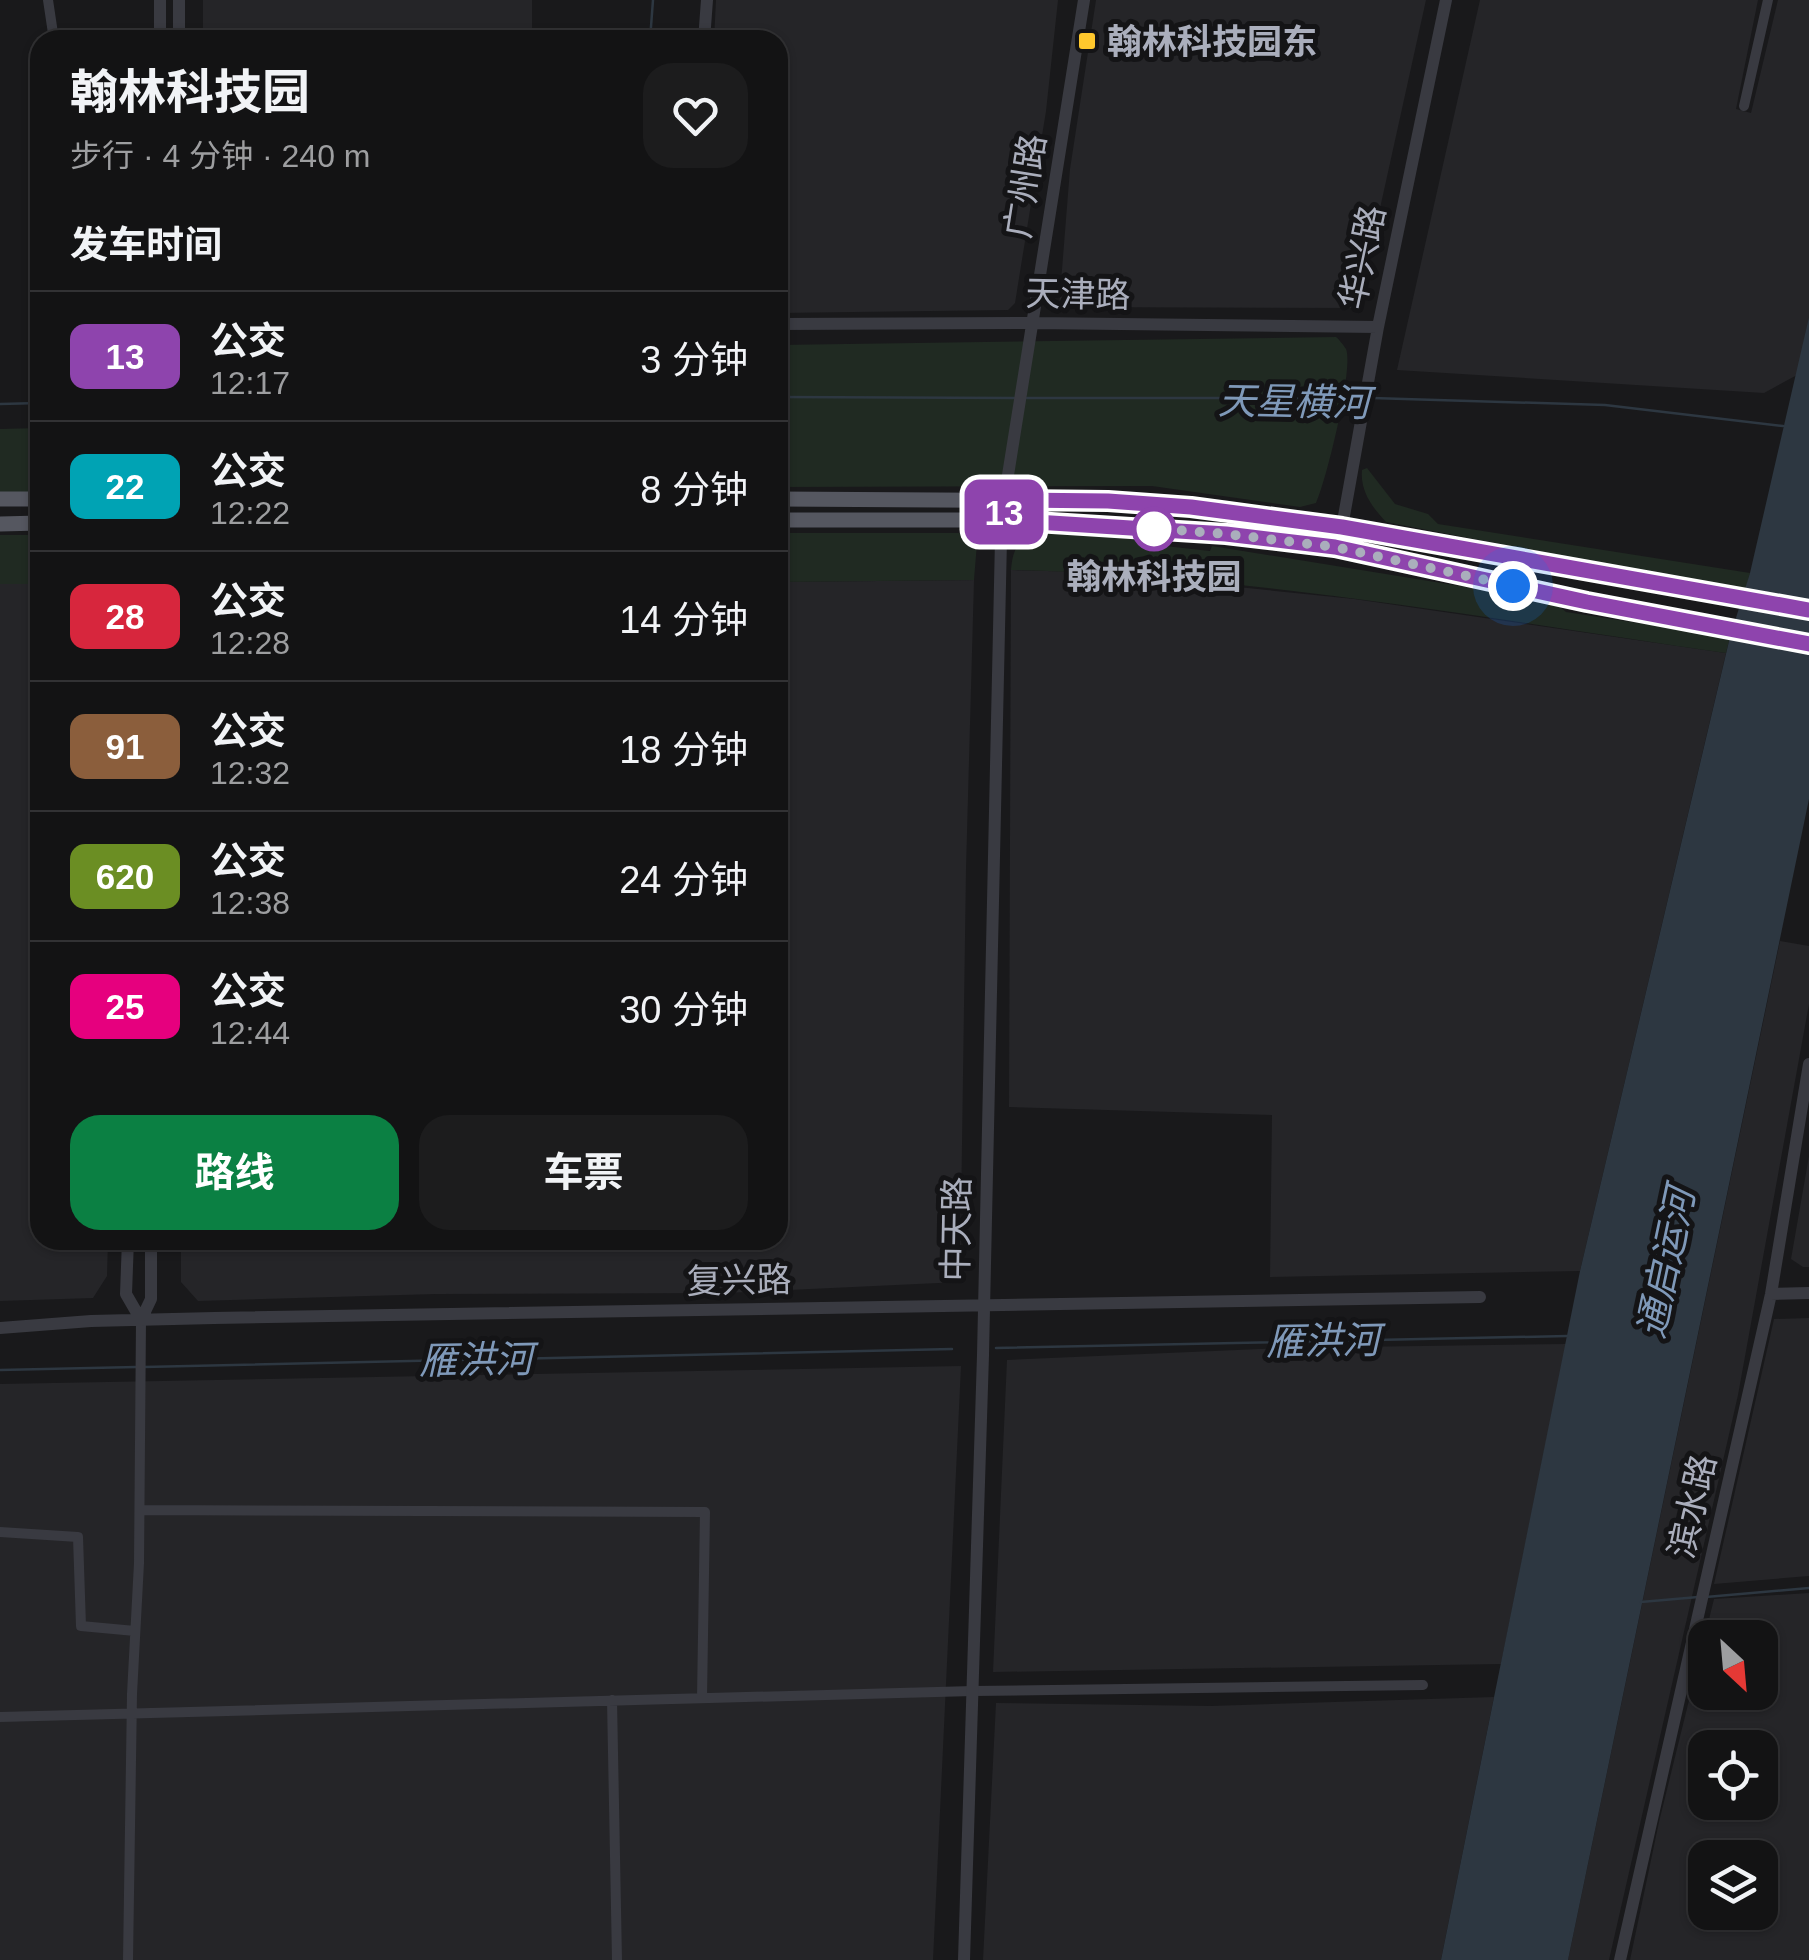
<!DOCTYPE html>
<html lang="zh">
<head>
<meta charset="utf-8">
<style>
  :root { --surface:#131314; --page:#1c1c1d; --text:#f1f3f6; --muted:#9d9ea0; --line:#323234; --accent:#0b8043 }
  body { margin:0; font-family:Helvetica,"Noto Sans SC",sans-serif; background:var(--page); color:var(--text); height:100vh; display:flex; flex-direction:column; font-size:38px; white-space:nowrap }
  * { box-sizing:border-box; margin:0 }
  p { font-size:32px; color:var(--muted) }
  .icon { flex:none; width:55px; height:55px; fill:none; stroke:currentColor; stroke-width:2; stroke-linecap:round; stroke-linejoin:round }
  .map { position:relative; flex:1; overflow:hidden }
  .details { position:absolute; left:30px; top:30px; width:758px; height:1220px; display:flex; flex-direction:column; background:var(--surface); border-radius:30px; box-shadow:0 2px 8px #0004,0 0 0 2px var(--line) }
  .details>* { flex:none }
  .badge { padding:0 20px; border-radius:15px; font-size:35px; line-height:65px }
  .needle { width:65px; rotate:154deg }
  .buttons { position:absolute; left:1688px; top:1620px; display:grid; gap:20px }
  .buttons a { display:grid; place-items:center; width:90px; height:90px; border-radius:20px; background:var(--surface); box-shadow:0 2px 8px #0004,0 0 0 2px var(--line); font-size:50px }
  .you { position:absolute; width:50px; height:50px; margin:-25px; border:8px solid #fff; border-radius:50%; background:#1a73e8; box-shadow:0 0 0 15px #1a73e833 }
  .map>.badge { position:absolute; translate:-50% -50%; box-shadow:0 0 0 5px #fff }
  h2 { padding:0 40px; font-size:38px; line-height:90px }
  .round { display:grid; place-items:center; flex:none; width:105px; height:105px; border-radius:30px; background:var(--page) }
  .head { display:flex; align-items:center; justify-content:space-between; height:170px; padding:0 40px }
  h1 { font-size:48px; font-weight:700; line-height:75px }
  .cta { display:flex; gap:20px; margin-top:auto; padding:20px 40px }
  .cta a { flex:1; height:115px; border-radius:30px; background:var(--accent); color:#fff; font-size:40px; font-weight:700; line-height:115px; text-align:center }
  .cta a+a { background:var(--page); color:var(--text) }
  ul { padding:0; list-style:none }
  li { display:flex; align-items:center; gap:30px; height:130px; padding:0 40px; border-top:2px solid var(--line) }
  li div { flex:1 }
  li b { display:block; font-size:38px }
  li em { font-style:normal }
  li .badge { min-width:110px; font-weight:700; text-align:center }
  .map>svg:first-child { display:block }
</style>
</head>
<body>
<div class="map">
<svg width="1809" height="1960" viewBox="0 0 1809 1960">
  <rect width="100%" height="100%" fill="#19191b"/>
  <path fill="#252528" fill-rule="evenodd" d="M 203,0 L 532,0 L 532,40 L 203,40 Z
    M 716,0 L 1058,0 L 1046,111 L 1015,303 L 1008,310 L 778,313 L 778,40 L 714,40 Z
    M 1096,0 L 1426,0 L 1358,308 L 1059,307 L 1070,169 Z
    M 1480,0 L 1758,0 L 1736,109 L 1751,113 L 1778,0 L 1809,0 L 1809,317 L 1797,375 L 1764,393 L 1397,370 Z
    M 1011,570 L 1091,572 L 1354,599 L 1726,653 L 1580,1271 L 1270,1277 L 1272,1115 L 1009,1107 Z
    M 974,580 L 966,869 L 960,1282 L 724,1293 L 436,1294 L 198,1301 L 181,1282 L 181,1240 L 778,1240 L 778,582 Z
    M 0,584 L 40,584 L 40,1240 L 108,1240 L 107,1276 L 93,1298 L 0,1301 Z
    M 1780,941 L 1809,946 L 1809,1004 L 1738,1395 L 1609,1960 L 1568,1960 Z
    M 1809,1156 L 1809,1267 L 1803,1267 L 1791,1259 Z
    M 1809,1318 L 1809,1576 L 1714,1584 L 1774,1319 Z
    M 1566,1344 L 1501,1664 L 993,1672 L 1007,1360 L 1283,1348 Z
    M 961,1366 L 933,1960 L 0,1960 L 0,1384 Z
    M 1809,1593 L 1809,1960 L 1630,1960 L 1659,1822 L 1714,1599 ZM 1705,1638 L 1760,1638 L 1760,1692 L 1705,1692 ZM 1705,1748 L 1760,1748 L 1760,1802 L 1705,1802 ZM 1705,1858 L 1760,1858 L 1760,1912 L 1705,1912 Z
    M 1494,1697 L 1441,1960 L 983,1960 L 996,1703 L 1211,1706 Z"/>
  <path fill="#202a22" d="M 1336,337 C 1338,338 1345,347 1346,349 C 1354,368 1326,482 1316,503 L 1300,507 L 1152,486 L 778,487 L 778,345 Z
    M 40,428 L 40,493 L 0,493 L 0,429 Z
    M 1367,468 L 1395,504 L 1428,514 L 1438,524 L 1750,573 L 1745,591 L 1386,522 C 1372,507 1360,491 1362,470 Z
    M 1050,532 L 1157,537 L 1156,545 L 1210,551 L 1212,546 L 1553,601 L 1566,612 L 1730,637 L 1726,653 C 1490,619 1251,575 1011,570 C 1013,542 1023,536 1050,532 Z
    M 778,533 L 959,533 L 977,543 L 974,580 L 778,582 Z
    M 0,535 L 40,535 L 40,584 L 0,584 Z"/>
  <path fill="#2d3741" d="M 1809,317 L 1809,799 L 1568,1960 L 1441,1960 L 1580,1271 L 1730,637 L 1750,573 Z"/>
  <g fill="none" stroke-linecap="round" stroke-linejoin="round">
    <path stroke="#2d3741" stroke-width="2.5" d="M 650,40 L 653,0
      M 778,397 L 1014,398
      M 1027,398 L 1359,398
      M 1372,398 L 1605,405 L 1783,426
      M 0,404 L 40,403
      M 996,1348 L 1567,1336
      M 144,1367 L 952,1349
      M 0,1370 L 136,1367
      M 1706,1597 L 1809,1588
      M 1641,1602 L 1698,1597"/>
    <path stroke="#393a41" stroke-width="10" d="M 48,0 L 54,40
      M 1744,106 L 1768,0
      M 140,1510 L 705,1512 L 702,1698
      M 0,1532 L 78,1537 L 81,1626 L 135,1631
      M 612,1700 L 617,1960
      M 0,1717 L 973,1691 L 1423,1685
      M 128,1960 L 132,1694 L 139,1563 L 141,1320"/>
    <path stroke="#393a41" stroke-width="12" d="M 160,40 L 160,0
      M 179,40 L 179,0
      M 704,40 L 707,0
      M 778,324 L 1034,323 L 1378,327
      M 1342,527 L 1378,327 L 1446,0
      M 128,1240 L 126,1294 L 141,1320
      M 1771,1294 L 1809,1293
      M 141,1320 L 151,1299 L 151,1240
      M 0,1328 L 91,1321 L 214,1318 L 1480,1297
      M 964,1960 L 983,1355 L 1001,539 L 1004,500 L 1084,0
      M 1620,1960 L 1771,1294 L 1809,1064"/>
    <path stroke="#555760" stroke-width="15" d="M 0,499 L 40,499
      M 778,499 L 1108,501 L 1191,507 L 1342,527 L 1809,610
      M 778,520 L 1003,520 L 1226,533 L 1335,547 L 1587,602 L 1809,644
      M 0,524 L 40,523"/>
  </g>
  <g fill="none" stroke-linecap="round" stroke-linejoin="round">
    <g stroke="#fff" stroke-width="22">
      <path id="line" d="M 1809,610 L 1342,527 L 1191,507 L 1108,501 L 1004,500 L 1004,520 L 1226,534 L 1335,547 L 1587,602 L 1809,644"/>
    </g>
    <use href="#line" stroke="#8e44ad" stroke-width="15"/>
    <path stroke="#aaaebc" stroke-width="10" stroke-dasharray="0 18" d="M 1154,529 L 1150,528 L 1226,534 L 1335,547 L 1513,586"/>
  </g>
  <rect fill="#ffc82d" stroke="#141416" stroke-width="4" x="1077" y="31" width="20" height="20" rx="5"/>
  <circle fill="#fff" stroke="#8e44ad" stroke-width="5" cx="1154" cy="529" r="20"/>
  <g text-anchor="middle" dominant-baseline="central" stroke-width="10" stroke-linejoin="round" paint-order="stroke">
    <g font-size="35" font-weight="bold" fill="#aaaebc" stroke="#141416" text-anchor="start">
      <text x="1107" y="41">翰林科技园东</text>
    </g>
    <g font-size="35" fill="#aaaebc" stroke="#141416">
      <text transform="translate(1025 186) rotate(-81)">广州路</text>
      <text transform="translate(1362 257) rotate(-78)">华兴路</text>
      <text transform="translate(1078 294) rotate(1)">天津路</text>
      <text transform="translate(956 1229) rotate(-89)">中天路</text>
      <text transform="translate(739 1280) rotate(-1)">复兴路</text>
      <text transform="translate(1692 1506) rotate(-77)">滨水路</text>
    </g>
    <g font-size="35" font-weight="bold" fill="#aaaebc" stroke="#141416">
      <text x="1154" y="576">翰林科技园</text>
    </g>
    <g font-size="38" font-style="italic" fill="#7f99b9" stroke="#141416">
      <text transform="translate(1294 402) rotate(1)">天星横河</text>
      <text transform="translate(1666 1263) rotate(-78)">通启运河</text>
      <text transform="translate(1323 1341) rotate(-1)">雁洪河</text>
      <text transform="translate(476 1360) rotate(-1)">雁洪河</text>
    </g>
  </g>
</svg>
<div class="buttons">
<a><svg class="needle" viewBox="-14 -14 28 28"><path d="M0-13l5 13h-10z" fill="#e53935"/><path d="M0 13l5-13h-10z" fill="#9d9ea0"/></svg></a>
<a><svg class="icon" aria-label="locate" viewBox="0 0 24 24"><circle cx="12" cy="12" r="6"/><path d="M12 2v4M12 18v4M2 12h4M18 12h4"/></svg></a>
<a><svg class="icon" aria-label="layers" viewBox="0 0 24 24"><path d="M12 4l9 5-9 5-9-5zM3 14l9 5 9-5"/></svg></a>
</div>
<div class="you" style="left:1513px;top:586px"></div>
<b class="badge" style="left:1004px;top:512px;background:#8e44ad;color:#fff">13</b>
<section class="details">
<div class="head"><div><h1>翰林科技园</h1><p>步行 · 4 分钟 · 240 m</p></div><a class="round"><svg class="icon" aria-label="heart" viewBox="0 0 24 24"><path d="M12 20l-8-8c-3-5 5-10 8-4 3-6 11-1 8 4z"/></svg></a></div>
<h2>发车时间</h2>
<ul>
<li><span class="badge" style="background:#8e44ad;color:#fff">13</span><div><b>公交</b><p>12:17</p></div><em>3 分钟</em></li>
<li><span class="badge" style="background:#00a3b4;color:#fff">22</span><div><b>公交</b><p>12:22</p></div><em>8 分钟</em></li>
<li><span class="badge" style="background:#d7263d;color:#fff">28</span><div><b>公交</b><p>12:28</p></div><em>14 分钟</em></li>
<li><span class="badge" style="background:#8b5e3c;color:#fff">91</span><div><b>公交</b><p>12:32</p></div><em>18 分钟</em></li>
<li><span class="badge" style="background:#6b8e23;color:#fff">620</span><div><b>公交</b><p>12:38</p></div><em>24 分钟</em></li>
<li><span class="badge" style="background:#e6007e;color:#fff">25</span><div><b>公交</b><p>12:44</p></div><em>30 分钟</em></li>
</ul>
<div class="cta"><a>路线</a><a>车票</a></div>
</section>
</div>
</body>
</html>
